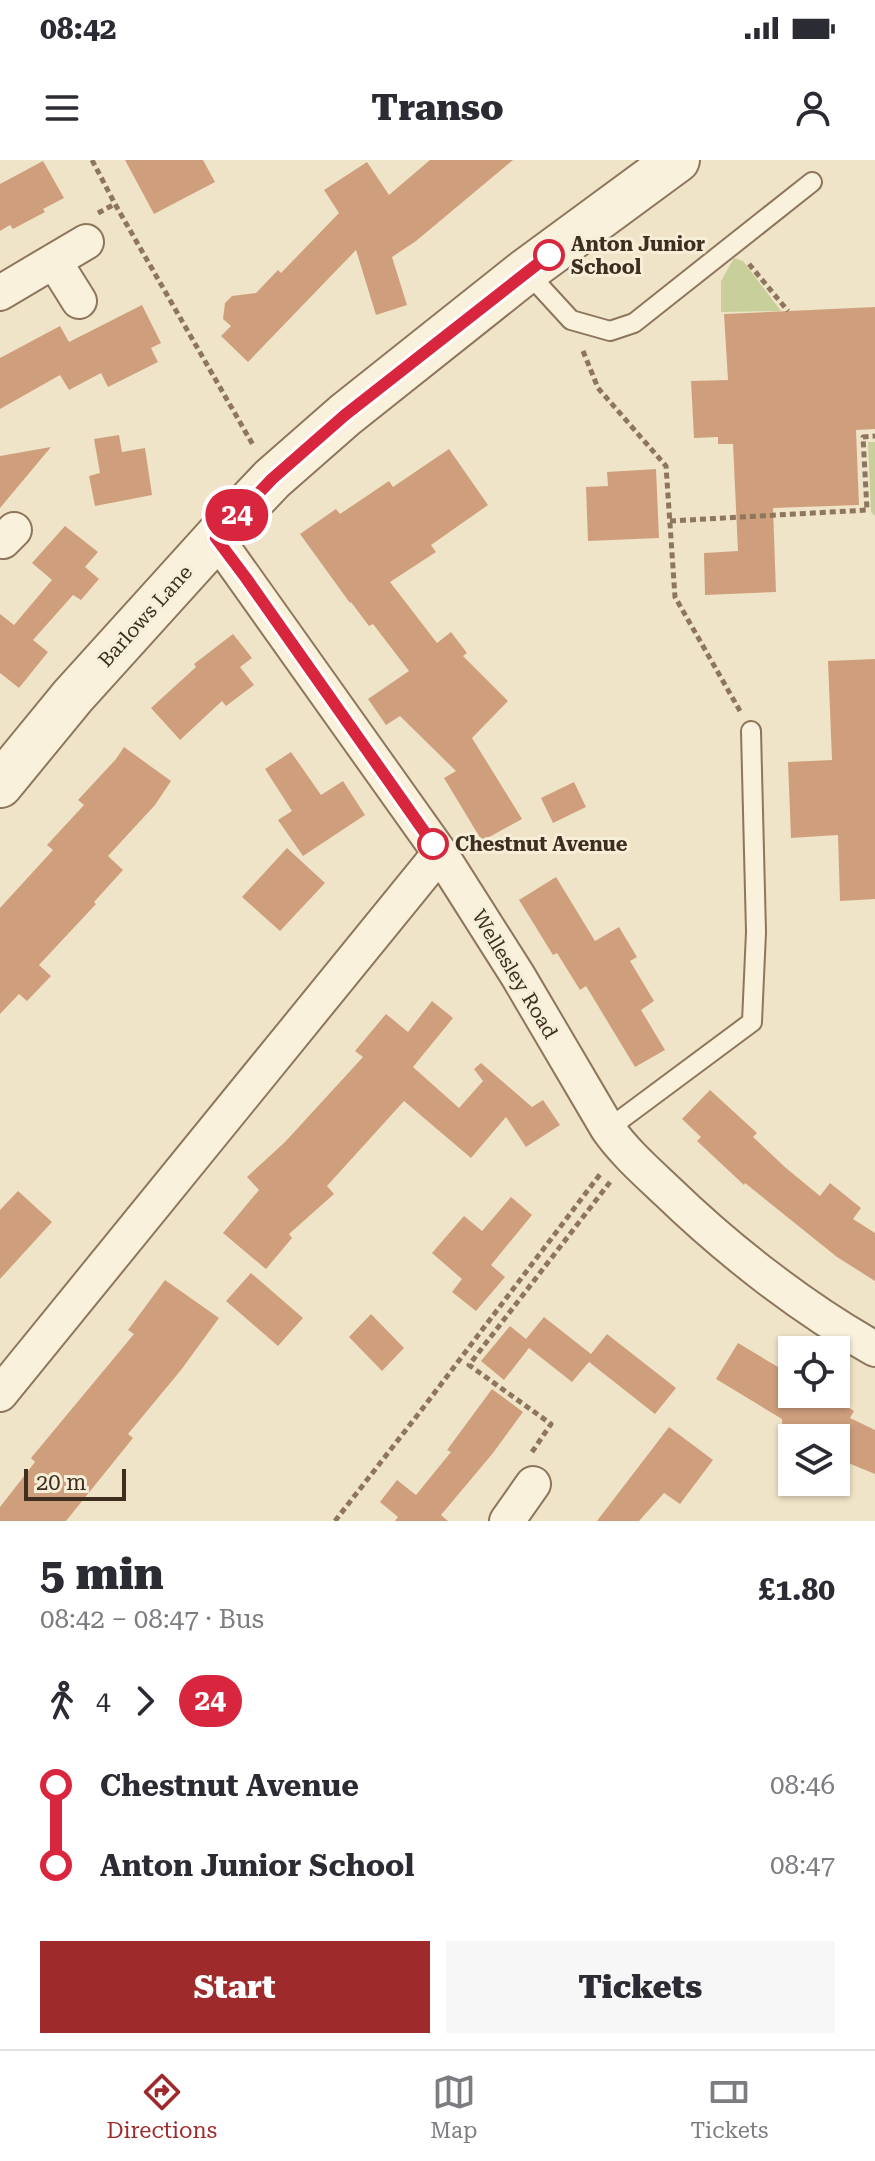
<!DOCTYPE html>
<html lang="en">
<head>
<meta charset="utf-8">
<style>
  :root { --surface:#fff; --page:#f7f7f7; --text:#2b2b33; --muted:#7c7c81; --line:#e1e1e2; --accent:#9e2a2b }
  body { margin:0; font-family:"Roboto Serif",serif; background:var(--page); color:var(--text); height:100vh; display:flex; flex-direction:column; font-size:30px; white-space:nowrap }
  * { box-sizing:border-box; margin:0 }
  p { font-size:26px; color:var(--muted) }
  .icon { flex:none; width:44px; height:44px; fill:none; stroke:currentColor; stroke-width:2; stroke-linecap:round; stroke-linejoin:round }
  .map { position:relative; height:1361px; overflow:hidden }
  .sheet { display:flex; flex-direction:column; background:var(--surface); flex:1 }
  .sheet>* { flex:none }
  .badge { padding:0 16px; border-radius:26px; font-size:28px; line-height:52px }
  .buttons { position:absolute; left:778px; top:1176px; display:grid; gap:16px }
  .buttons a { display:grid; place-items:center; width:72px; height:72px; border-radius:0px; background:var(--surface); box-shadow:0 2px 6px #0004; font-size:40px }
  .scale { position:absolute; left:24px; bottom:20px; width:102px; box-sizing:border-box; padding-left:8px; border:4px solid #3d2e20; border-top:0; font-size:22px; line-height:28px; white-space:nowrap; color:#3d2e20; -webkit-text-stroke:6px #f7eed8; paint-order:stroke }
  .map>.badge { position:absolute; translate:-50% -50%; box-shadow:0 0 0 4px #fff }
  .legs { display:flex; align-items:center; gap:12px; height:88px; padding:0 40px; font-size:26px }
  .legs p { margin-inline-start:auto }
  .overview { display:flex; align-items:center; justify-content:space-between; height:136px; padding:0 40px }
  h1 { font-size:44px; font-weight:800; line-height:60px }
  .button { display:flex; gap:16px; margin-top:auto; padding:16px 40px }
  .button a { flex:1; height:92px; border-radius:0px; background:var(--accent); color:#fff; font-size:32px; font-weight:800; line-height:92px; text-align:center }
  .button a+a { background:var(--page); color:var(--text) }
  ul { padding:0 40px; list-style:none }
  li { display:flex; align-items:center; gap:28px; height:80px; font-size:30px }
  li i { display:grid; place-items:center; width:12px; height:100%; margin:0 10px; background:currentColor }
  li i::after { content:''; width:20px; height:20px; margin:-10px; border:6px solid; border-radius:50%; background:var(--surface) }
  li p { margin-inline-start:auto }
  li:first-child i { background:linear-gradient(#0000 50%,currentColor 0) }
  li:last-child i { background:linear-gradient(currentColor 50%,#0000 0) }
  .status { display:flex; justify-content:space-between; align-items:center; height:56px; padding:0 40px; background:var(--surface); direction:ltr }
  .status svg { height:22px; fill:currentColor }
  header { display:flex; justify-content:space-between; align-items:center; height:104px; padding:0 40px; background:var(--surface); font-size:36px; font-weight:800 }
  .tab-bar { display:flex; justify-content:space-around; align-items:center; height:112px; border-top:2px solid var(--line); background:var(--surface); font-size:22px; color:var(--muted) }
  .tab-bar a { display:grid; justify-items:center; gap:4px }
  .tab-bar .on { color:var(--accent) }
  .map>svg:first-child { display:block }
</style>
</head>
<body>
<div class="status"><b>08:42</b><svg viewBox="0 0 49 12"><path d="M0 12V9h3v3zM5 12V6h3v6zM10 12V3h3v9zM15 12V0h3v12zM26 1h20v11H26zM47 4h2v5h-2z"/></svg></div>
<header><svg class="icon" aria-label="menu" viewBox="0 0 24 24"><path d="M4 6h16M4 12h16M4 18h16"/></svg>Transo<svg class="icon" aria-label="person" viewBox="0 0 24 24"><circle cx="12" cy="8" r="4"/><path d="M4 21q1-7 8-7t8 7"/></svg></header>
<div class="map">
<svg width="875" height="1361" viewBox="0 0 875 1361">
  <rect width="100%" height="100%" fill="#f0e4c8"/>
  <path fill="#c9cf9b" d="M 734,98 L 743,101 L 781,151 L 721,152 L 721,121 Z
    M 868,282 L 875,282 L 875,356 L 871,352 Z"/>
  <path fill="#cf9f7d" d="M 125,0 L 203,0 L 215,22 L 154,54 Z
    M 430,0 L 513,0 L 416,81 L 392,97 L 407,145 L 376,155 L 356,90 L 248,202 L 221,176 L 231,166 L 223,159 L 225,143 L 232,136 L 256,133 L 278,110 L 281,113 L 339,53 L 324,30 L 367,2 L 389,35 Z
    M 43,1 L 64,38 L 43,49 L 45,52 L 13,69 L 10,65 L 0,71 L 0,24 Z
    M 142,145 L 161,183 L 151,188 L 158,202 L 108,227 L 101,213 L 69,230 L 60,215 L 0,249 L 0,198 L 60,166 L 69,182 Z
    M 875,147 L 875,269 L 856,270 L 859,345 L 773,348 L 776,432 L 705,435 L 704,393 L 738,391 L 733,284 L 718,284 L 718,277 L 694,278 L 691,221 L 728,220 L 724,154 Z
    M 119,275 L 122,292 L 145,288 L 152,335 L 95,346 L 89,316 L 100,313 L 94,279 Z
    M 51,287 L 0,348 L 0,296 Z
    M 449,289 L 488,345 L 431,385 L 436,392 L 390,422 L 437,483 L 451,472 L 467,493 L 463,496 L 508,541 L 472,578 L 522,659 L 482,681 L 444,618 L 456,611 L 400,556 L 386,565 L 368,539 L 409,511 L 373,464 L 369,466 L 351,442 L 350,443 L 300,374 L 336,349 L 340,354 L 389,321 L 393,327 Z
    M 656,309 L 659,378 L 588,381 L 586,327 L 608,326 L 607,312 Z
    M 65,366 L 98,392 L 85,407 L 99,419 L 81,440 L 73,435 L 33,480 L 48,492 L 19,528 L 0,513 L 0,454 L 14,465 L 52,420 L 32,403 Z
    M 233,474 L 252,498 L 240,507 L 254,525 L 226,546 L 222,541 L 180,580 L 151,548 L 196,507 L 194,504 Z
    M 875,499 L 875,739 L 840,741 L 838,675 L 791,678 L 788,602 L 832,600 L 828,501 Z
    M 124,587 L 171,621 L 155,645 L 108,696 L 123,710 L 94,742 L 96,744 L 39,805 L 51,816 L 27,841 L 19,834 L 0,854 L 0,748 L 53,690 L 47,685 L 84,645 L 78,640 L 116,599 Z
    M 291,592 L 321,635 L 343,621 L 365,655 L 303,696 L 278,660 L 292,651 L 265,609 Z
    M 574,622 L 586,647 L 553,663 L 541,638 Z
    M 287,688 L 325,723 L 280,771 L 242,737 Z
    M 556,717 L 595,781 L 619,767 L 637,797 L 630,801 L 654,841 L 641,850 L 665,890 L 635,907 L 586,826 L 580,830 L 557,793 L 553,795 L 519,740 Z
    M 432,841 L 453,858 L 413,907 L 459,948 L 483,921 L 474,909 L 481,903 L 532,947 L 543,940 L 560,965 L 526,987 L 506,957 L 471,998 L 404,941 L 327,1026 L 334,1034 L 289,1074 L 292,1078 L 266,1109 L 223,1073 L 259,1030 L 247,1017 L 285,982 L 363,897 L 355,891 L 386,854 L 408,872 Z
    M 710,930 L 757,973 L 753,977 L 786,1008 L 820,1036 L 830,1023 L 861,1048 L 853,1059 L 875,1073 L 875,1121 L 837,1097 L 745,1023 L 744,1025 L 697,981 L 701,977 L 682,959 Z
    M 18,1031 L 52,1062 L 0,1119 L 0,1050 Z
    M 511,1037 L 532,1055 L 491,1105 L 505,1117 L 476,1151 L 452,1132 L 462,1119 L 432,1093 L 464,1056 L 482,1071 Z
    M 251,1113 L 303,1158 L 278,1186 L 226,1141 Z
    M 165,1120 L 219,1158 L 181,1210 L 128,1274 L 133,1278 L 66,1361 L 0,1361 L 0,1347 L 35,1302 L 31,1298 L 134,1174 L 128,1170 Z
    M 371,1154 L 404,1188 L 382,1211 L 349,1177 Z
    M 544,1157 L 591,1194 L 607,1174 L 676,1228 L 655,1254 L 589,1202 L 572,1222 L 529,1188 L 504,1220 L 481,1201 L 510,1166 L 526,1179 Z
    M 738,1183 L 778,1207 L 783,1199 L 792,1204 L 792,1234 L 836,1234 L 836,1231 L 847,1238 L 843,1244 L 854,1251 L 850,1258 L 875,1270 L 875,1314 L 841,1300 L 836,1308 L 836,1278 L 792,1278 L 792,1284 L 783,1278 L 782,1259 L 716,1219 Z
    M 492,1229 L 523,1252 L 493,1293 L 441,1355 L 448,1361 L 395,1361 L 398,1357 L 380,1342 L 397,1320 L 416,1335 L 451,1292 L 447,1290 Z
    M 669,1267 L 713,1300 L 680,1344 L 664,1333 L 639,1361 L 597,1361 Z"/>
  <g fill="none" stroke-linecap="round" stroke-linejoin="round">
    <g stroke="#8d765c" stroke-width="22">
      <path id="service" d="M 526,111 L 571,160 L 610,171 L 634,163 L 812,22
        M 608,969 L 752,862 L 756,772 L 751,571"/>
    </g>
    <g stroke="#8d765c" stroke-width="38">
      <path id="minor" d="M 54,101 L 79,141
        M 0,133 L 86,82
        M 216,378 L 440,693 L 518,816 L 608,969 C 625,993 647,1012 668,1032 C 728,1090 802,1148 875,1189
        M 0,379 L 3,381 L 14,370
        M 0,1234 L 440,693
        M 507,1361 L 533,1324"/>
    </g>
    <g stroke="#8d765c" stroke-width="48">
      <path id="tertiary" d="M 0,625 L 73,536 L 216,378 L 272,319 L 345,255 L 526,111 L 677,0"/>
    </g>
    <path stroke="#8d765c" stroke-width="5" stroke-dasharray="6 4" stroke-linecap="butt" d="M 92,0 L 115,44 L 253,285
      M 98,53 L 115,44
      M 749,104 L 788,151
      M 583,191 L 598,228 L 666,306 L 675,437 L 740,551
      M 670,361 L 867,350 L 863,277 L 875,276
      M 532,1292 L 551,1264 L 469,1205 L 610,1022
      M 335,1361 L 423,1248 L 601,1013"/>
    <use href="#service" stroke="#faf1dc" stroke-width="18"/>
    <use href="#minor" stroke="#faf1dc" stroke-width="34"/>
    <use href="#tertiary" stroke="#faf1dc" stroke-width="44"/>
  </g>
  <g fill="none" stroke-linecap="round" stroke-linejoin="round">
    <g stroke="#fff" stroke-width="18">
      <path id="line-1" d="M 433,684 L 246,418 L 216,378 L 272,319 L 345,255 L 549,95"/>
    </g>
    <use href="#line-1" stroke="#d7263d" stroke-width="12"/>
  </g>
  <g fill="#fff" stroke="#d7263d" stroke-width="4">
    <circle cx="549" cy="95" r="14"/>
    <circle cx="433" cy="684" r="14"/>
  </g>
  <g text-anchor="middle" dominant-baseline="central" stroke-width="6" stroke-linejoin="round" paint-order="stroke">
    <g font-size="20" font-weight="bold" fill="#3d2e20" stroke="#f7eed8" text-anchor="start">
      <text x="571" y="84">Anton Junior<tspan x="571" dy="23">School</tspan></text>
      <text x="455" y="684">Chestnut Avenue</text>
    </g>
    <g font-size="20" fill="#3d2e20" stroke="#f7eed8">
      <text transform="translate(145 456) rotate(-48)">Barlows Lane</text>
      <text transform="translate(515 814) rotate(59)">Wellesley Road</text>
    </g>
  </g>
</svg>
<div class="buttons">
<a><svg class="icon" aria-label="locate" viewBox="0 0 24 24"><circle cx="12" cy="12" r="6"/><path d="M12 2v4M12 18v4M2 12h4M18 12h4"/></svg></a>
<a><svg class="icon" aria-label="layers" viewBox="0 0 24 24"><path d="M12 4l9 5-9 5-9-5zM3 14l9 5 9-5"/></svg></a>
</div>
<div class="scale">20 m</div>
<b class="badge" style="left:237px;top:355px;background:#d7263d;color:#fff">24</b>
</div>
<section class="sheet">
<div class="overview"><div><h1>5 min</h1><p>08:42 – 08:47 · Bus</p></div><b>£1.80</b></div>
<div class="legs"><svg class="icon" aria-label="walk" viewBox="0 0 24 24"><circle cx="13" cy="4" r="2"/><path d="M13 8l-2 6 4 7M11 14l-3 7M7 12l3-4h3l4 4"/></svg>4<svg class="icon" aria-label="forward" viewBox="0 0 24 24"><path d="M9 5l7 7-7 7"/></svg><b class="badge" style="background:#d7263d;color:#fff">24</b></div>
<ul>
<li><i style="color:#d7263d"></i><b>Chestnut Avenue</b><p>08:46</p></li>
<li><i style="color:#d7263d"></i><b>Anton Junior School</b><p>08:47</p></li>
</ul>
<div class="button"><a>Start</a><a>Tickets</a></div>
</section>
<nav class="tab-bar">
<a class="on"><svg class="icon" aria-label="directions" viewBox="0 0 24 24"><path d="M12 3l9 9-9 9-9-9zM9 14v-3h6M13 9l2 2-2 2"/></svg>Directions</a>
<a><svg class="icon" aria-label="map" viewBox="0 0 24 24"><path d="M3 6l6-2 6 2 6-2v14l-6 2-6-2-6 2zM9 4v14M15 6v14"/></svg>Map</a>
<a><svg class="icon" aria-label="tickets" viewBox="0 0 24 24"><path d="M3 7h18v10H3zM15 7v10"/></svg>Tickets</a>
</nav>
</body>
</html>
